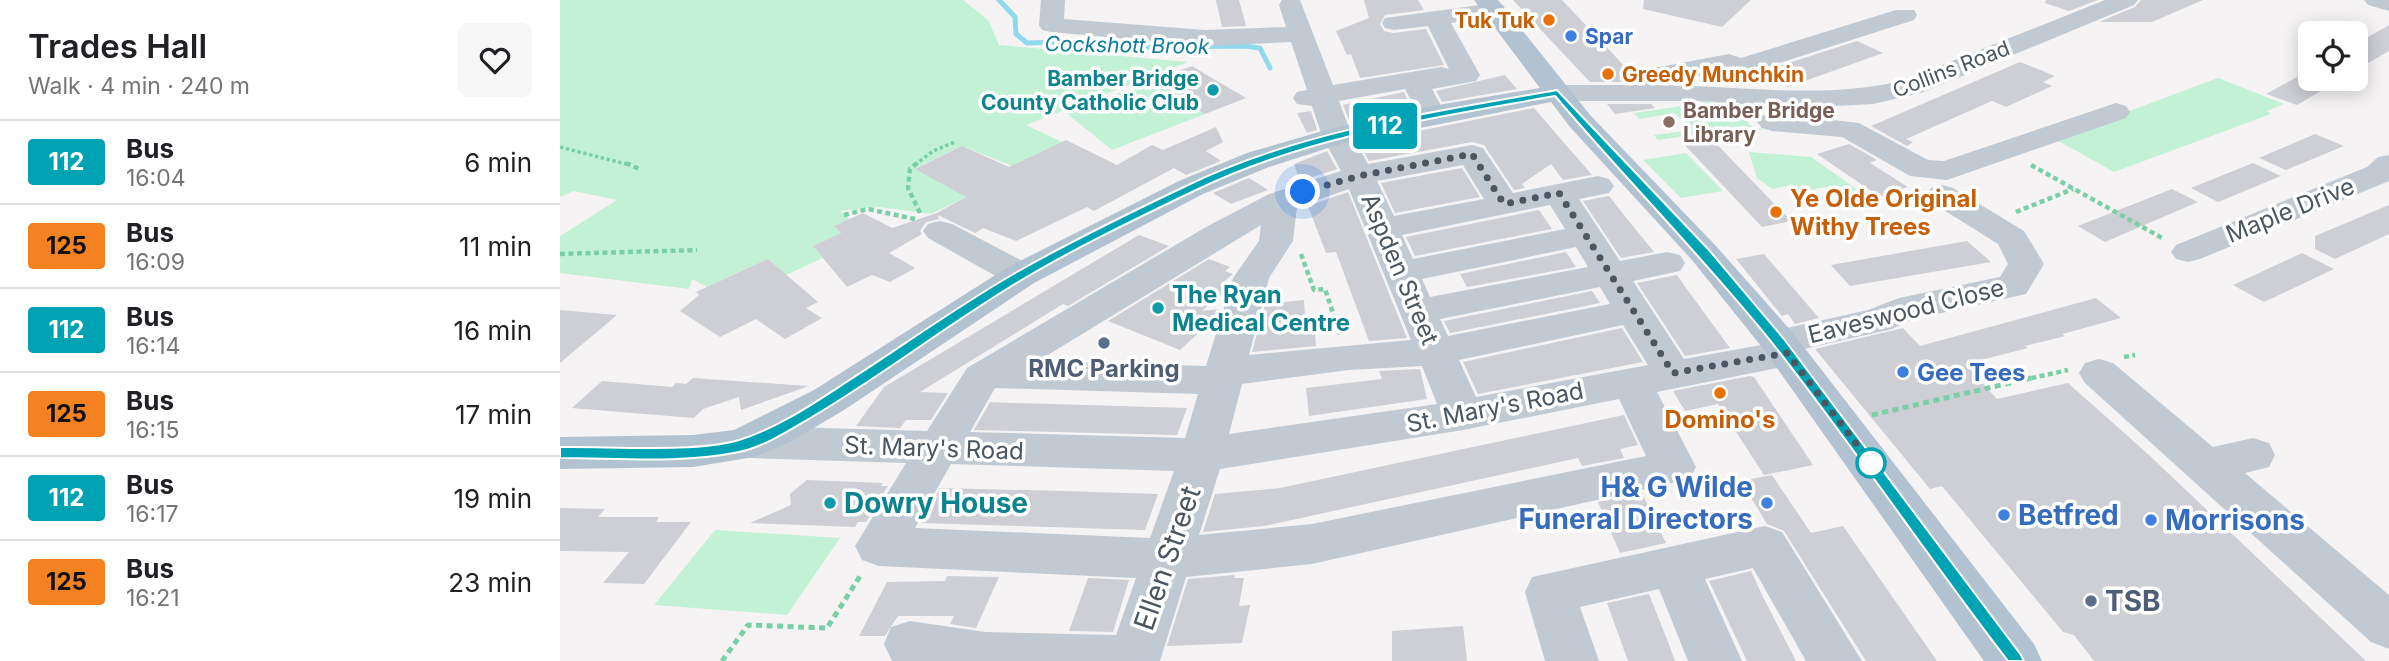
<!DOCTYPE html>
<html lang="en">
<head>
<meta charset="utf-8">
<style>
  :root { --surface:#fff; --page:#f6f6f6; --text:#202124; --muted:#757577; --line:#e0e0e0 }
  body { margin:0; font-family:Inter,sans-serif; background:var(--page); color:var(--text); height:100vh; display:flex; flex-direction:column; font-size:26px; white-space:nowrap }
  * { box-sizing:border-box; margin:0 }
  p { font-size:23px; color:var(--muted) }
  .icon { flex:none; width:38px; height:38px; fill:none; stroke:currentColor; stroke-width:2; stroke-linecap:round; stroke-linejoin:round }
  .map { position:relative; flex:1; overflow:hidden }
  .details { display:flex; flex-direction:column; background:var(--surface); width:560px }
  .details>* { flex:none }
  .badge { padding:0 14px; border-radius:5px; font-size:24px; line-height:46px }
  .buttons { position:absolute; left:1738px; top:21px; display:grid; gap:14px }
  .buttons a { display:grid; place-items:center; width:70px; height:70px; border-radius:10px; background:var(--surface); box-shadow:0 4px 18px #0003; font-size:35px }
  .you { position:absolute; width:35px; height:35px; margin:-18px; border:5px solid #fff; border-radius:50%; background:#1a73e8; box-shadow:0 0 0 10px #1a73e833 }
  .map>.badge { position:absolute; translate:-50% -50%; box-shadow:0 0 0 4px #fff }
  .round { display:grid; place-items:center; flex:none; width:74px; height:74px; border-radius:10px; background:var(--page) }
  .overview { display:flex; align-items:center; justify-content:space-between; height:119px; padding:0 28px }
  h1 { font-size:33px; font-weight:600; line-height:52px }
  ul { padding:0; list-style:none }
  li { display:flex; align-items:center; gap:21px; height:84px; padding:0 28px; border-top:2px solid var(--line) }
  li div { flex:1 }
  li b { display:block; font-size:26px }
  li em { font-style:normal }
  li .badge { min-width:77px; font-weight:700; text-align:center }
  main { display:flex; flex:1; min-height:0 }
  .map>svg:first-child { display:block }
</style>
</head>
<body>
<main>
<section class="details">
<div class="overview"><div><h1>Trades Hall</h1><p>Walk · 4 min · 240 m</p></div><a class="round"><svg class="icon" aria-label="heart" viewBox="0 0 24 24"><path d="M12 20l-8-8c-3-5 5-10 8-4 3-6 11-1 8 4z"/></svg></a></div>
<ul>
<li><span class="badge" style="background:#00a3b4;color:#fff">112</span><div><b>Bus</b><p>16:04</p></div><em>6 min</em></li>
<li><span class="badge" style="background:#f58220;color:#111">125</span><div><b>Bus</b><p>16:09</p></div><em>11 min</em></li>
<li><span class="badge" style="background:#00a3b4;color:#fff">112</span><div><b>Bus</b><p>16:14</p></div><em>16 min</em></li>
<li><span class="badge" style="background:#f58220;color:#111">125</span><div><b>Bus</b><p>16:15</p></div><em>17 min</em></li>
<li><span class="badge" style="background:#00a3b4;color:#fff">112</span><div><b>Bus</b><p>16:17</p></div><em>19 min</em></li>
<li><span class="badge" style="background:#f58220;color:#111">125</span><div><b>Bus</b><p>16:21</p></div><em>23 min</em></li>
</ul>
</section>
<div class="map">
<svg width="1829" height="661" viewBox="0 0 1829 661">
  <rect width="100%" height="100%" fill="#f5f3f3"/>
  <path fill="#c3f1d5" d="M 0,0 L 403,0 L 428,20 L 439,45 L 628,62 L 466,125 L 502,142 L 452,166 L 402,146 L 356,168 L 406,197 L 371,214 L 319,207 L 280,211 L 290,219 L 274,226 L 281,233 L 253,246 L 263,258 L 226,275 L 208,259 L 147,287 L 132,279 L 129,289 L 0,273 L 0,236 L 57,200 L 14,191 L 0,197 Z
    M 1658,78 L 1724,104 L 1707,111 L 1711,114 L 1554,172 L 1495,139 Z
    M 592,81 L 645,114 L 552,150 L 506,113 Z
    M 1140,101 L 1223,106 L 1231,111 L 1221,119 L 1219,110 L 1195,109 L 1196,118 L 1187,117 L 1189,125 L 1205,130 L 1176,128 L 1098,140 L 1094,135 L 1133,130 L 1114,113 L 1079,119 L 1074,113 L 1142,103 Z
    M 1189,152 L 1251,157 L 1308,197 L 1286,203 L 1265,187 L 1239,192 L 1232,185 L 1212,189 L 1197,178 Z
    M 1126,153 L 1163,191 L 1121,198 L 1083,160 Z
    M 155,530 L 280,538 L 227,615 L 94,605 Z"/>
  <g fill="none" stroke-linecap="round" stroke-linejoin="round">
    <path stroke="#90daee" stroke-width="5" d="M 439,0 L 455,17 L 456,34 L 467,43 L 505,42 L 528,48 L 684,46 L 700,48 L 710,68"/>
  </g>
  <path fill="#cdcfd5" d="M 656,0 L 679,0 L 686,26 L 662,27 Z
    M 804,0 L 858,0 L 864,10 L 825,15 L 820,24 L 824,31 L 833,33 L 866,29 L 884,65 L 800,78 L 791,54 L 787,55 L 776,31 L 809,18 Z
    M 953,0 L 1002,0 L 1072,74 L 1064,75 L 1071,82 L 1030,82 Z
    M 1084,0 L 1191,0 L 1162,27 L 1083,9 Z
    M 1486,0 L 1538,0 L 1509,11 L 1485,3 Z
    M 1581,0 L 1643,0 L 1592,22 L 1539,22 L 1575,7 Z
    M 1829,25 L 1829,51 L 1796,70 L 1796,44 Z
    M 1297,41 L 1323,53 L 1228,87 L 1216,81 L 1207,70 Z
    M 1460,62 L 1495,76 L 1483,82 L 1492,86 L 1446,107 L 1432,101 L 1346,139 L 1353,142 L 1347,146 L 1311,126 Z
    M 632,66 L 657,81 L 686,98 L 645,114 L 592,81 Z
    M 1750,70 L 1750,79 L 1781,79 L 1737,105 L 1706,94 Z
    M 945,75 L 957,89 L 882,102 L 876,91 Z
    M 844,92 L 852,108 L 790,122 L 783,105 Z
    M 1047,104 L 1091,104 L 1095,108 L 1055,114 Z
    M 974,108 L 1032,175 L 1003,180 L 991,164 L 962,184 L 965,188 L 954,190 L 924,145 L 912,142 L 809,161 L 799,143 Z
    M 751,111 L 757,130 L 747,133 L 737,113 Z
    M 656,127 L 663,142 L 646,151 L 661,161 L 626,175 L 614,168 L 534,211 L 527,207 L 456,241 L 423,228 L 415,233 L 378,215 L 379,219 L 366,222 L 360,231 L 362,234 L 329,253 L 355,268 L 330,282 L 312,275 L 287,287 L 253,246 L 281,233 L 274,226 L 303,213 L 332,228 L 377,213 L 406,197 L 355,169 L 402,146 L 449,167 L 506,140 L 557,165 L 592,145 L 603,150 Z
    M 1755,134 L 1784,146 L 1726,170 L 1699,158 Z
    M 1150,137 L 1171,159 L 1231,221 L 1202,227 L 1122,142 Z
    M 1289,144 L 1317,160 L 1310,163 L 1348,187 L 1320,197 L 1257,154 Z
    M 767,151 L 777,169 L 740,181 L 734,164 Z
    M 1693,163 L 1721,176 L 1658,202 L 1631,188 Z
    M 902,168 L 920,197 L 835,213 L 821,183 Z
    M 689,178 L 708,190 L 671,204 L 653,193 Z
    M 1612,189 L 1638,202 L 1545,242 L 1518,226 Z
    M 788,192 L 832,301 L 847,338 L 809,341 L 776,252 L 766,253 L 748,206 Z
    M 1049,196 L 1064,215 L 1094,252 L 1061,258 L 1023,201 Z
    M 1829,205 L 1829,234 L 1775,259 L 1755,249 L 1755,236 Z
    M 979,210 L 992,229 L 855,256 L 846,237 Z
    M 579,235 L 609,246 L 508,306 L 503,304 L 360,392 L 388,393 L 371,420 L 346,420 L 340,428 L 296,426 L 324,387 Z
    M 1407,241 L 1431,262 L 1290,286 L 1271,265 Z
    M 1006,252 L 1016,267 L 907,287 L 900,274 Z
    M 1742,253 L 1774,269 L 1704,302 L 1673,285 Z
    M 1204,254 L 1228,282 L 1259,318 L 1235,324 L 1228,314 L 1222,316 L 1176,259 Z
    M 208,259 L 258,302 L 246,308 L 262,318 L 225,339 L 196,319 L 160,337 L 120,311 L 139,295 L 136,292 Z
    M 649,259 L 670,267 L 665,271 L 673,274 L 660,285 L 667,289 L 642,311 L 661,309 L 659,314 L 620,350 L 548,321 Z
    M 1117,275 L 1129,292 L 1170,348 L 1125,356 L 1077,283 Z
    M 1032,291 L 1040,303 L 890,333 L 884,321 Z
    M 1536,298 L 1561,318 L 1502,334 L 1505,336 L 1465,346 L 1468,348 L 1405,364 L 1437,399 L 1508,383 L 1589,455 L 1806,661 L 1534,661 L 1514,635 L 1503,632 L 1382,486 L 1370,489 L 1255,349 L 1343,328 L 1360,346 Z
    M 744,300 L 745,318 L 754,317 L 756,346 L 692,352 L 705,304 Z
    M 0,310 L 57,315 L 0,363 Z
    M 1062,328 L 1083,362 L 918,394 L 903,362 Z
    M 860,369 L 867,399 L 749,416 L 746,388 L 822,379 L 819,371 Z
    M 1190,376 L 1194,377 L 1253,465 L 1204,475 L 1158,404 L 1125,411 L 1113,391 Z
    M 133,378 L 249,386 L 181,410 L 179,397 L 143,409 L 134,418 L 12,408 L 42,381 L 112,387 L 116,383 L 126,384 Z
    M 430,402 L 453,403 L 627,408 L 617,435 L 414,430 Z
    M 1064,415 L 1078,445 L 1060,449 L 1064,458 L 1022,466 L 1018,458 L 704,526 L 643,532 L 655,494 L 720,488 Z
    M 1212,475 L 1251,533 L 1283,526 L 1377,661 L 1306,661 L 1224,531 L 1207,524 L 1181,481 Z
    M 247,480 L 323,483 L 321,486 L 328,486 L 306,522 L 298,522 L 295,527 L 190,523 L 231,505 L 230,494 Z
    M 380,488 L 502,491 L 598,494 L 585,530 L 361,523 Z
    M 1082,493 L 1106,543 L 1060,553 L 1038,502 Z
    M 0,508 L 45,509 L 38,517 L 99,517 L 96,522 L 131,522 L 84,584 L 43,583 L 69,552 L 0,551 Z
    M 1191,571 L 1203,597 L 1236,661 L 1187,661 L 1149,581 Z
    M 675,575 L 674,578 L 684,578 L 679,606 L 690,605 L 682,643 L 607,646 L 628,579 Z
    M 387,576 L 439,577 L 416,628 L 390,624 L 394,616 L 338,616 L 325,636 L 299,636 L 327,582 L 385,581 Z
    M 528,578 L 569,580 L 553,632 L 509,631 Z
    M 1089,594 L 1108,642 L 1115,661 L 1068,661 L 1047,603 Z
    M 903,626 L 907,661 L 832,661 L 832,631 Z"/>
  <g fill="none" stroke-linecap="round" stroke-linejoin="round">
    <path stroke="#7ad0a6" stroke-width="3.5" stroke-dasharray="3.5 2.5" stroke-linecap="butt" d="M 0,147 L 70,165
      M 355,165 L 373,151 L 395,142"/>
    <path stroke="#7ad0a6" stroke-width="4.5" stroke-dasharray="5 3.5" stroke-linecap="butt" d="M 66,163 L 79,169
      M 357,163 L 350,169 L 348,188 L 361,215
      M 1471,165 L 1604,239
      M 1456,212 L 1513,189
      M 284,215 L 308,209 L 355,219
      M 0,254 L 137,250
      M 741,254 L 754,290 L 765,289 L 780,334
      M 1564,357 L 1575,355
      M 1463,380 L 1508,370"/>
    <path stroke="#7ad0a6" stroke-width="5" stroke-dasharray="6 4.5" stroke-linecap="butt" d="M 1312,415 L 1471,378
      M 162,661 L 188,625 L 267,628 L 302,573"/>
    <path fill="#c1cad2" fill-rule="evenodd" d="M 481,0 L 505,0 L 504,19 L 645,30 L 726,27 L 719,5 L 722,0 L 740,0 L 773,85 L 881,67 L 889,69 L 868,26 L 834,30 L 825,28 L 822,23 L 825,18 L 934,3 L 943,5 L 946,10 L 943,15 L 891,23 L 920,75 L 916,81 L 872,89 L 886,115 L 882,121 L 872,124 L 862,121 L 845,89 L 779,101 L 792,136 L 808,164 L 912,145 L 923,148 L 953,193 L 1038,176 L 1049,179 L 1054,186 L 1049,193 L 1019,199 L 1060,261 L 1107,252 L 1120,255 L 1125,263 L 1120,271 L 1073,281 L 1124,359 L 1201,345 L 1205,333 L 1308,310 L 1339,298 L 1440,277 L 1448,264 L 1438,244 L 1371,202 L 1366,195 L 1371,188 L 1382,185 L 1393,188 L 1464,231 L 1484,264 L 1466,294 L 1350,320 L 1332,329 L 1244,349 L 1247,353 L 1241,362 L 1227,366 L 1097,392 L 1136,467 L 1130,479 L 752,564 L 626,577 L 600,661 L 332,661 L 324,644 L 331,627 L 350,621 L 425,632 L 556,635 L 576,578 L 319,566 L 302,560 L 295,546 L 346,463 L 190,458 L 175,453 L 168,442 L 175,431 L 190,426 L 367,431 L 407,368 L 646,227 L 709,194 L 781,171 L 762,136 L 752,106 L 737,104 L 733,98 L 737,92 L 747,90 L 731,42 L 645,46 L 491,32 L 482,30 L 479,25 ZM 903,165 L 924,199 L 834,216 L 817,181 ZM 789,189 L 851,340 L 689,355 L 709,278 L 733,241 L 737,207 ZM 990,205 L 1005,229 L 853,259 L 842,235 ZM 701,225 L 699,241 L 673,278 L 646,366 L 478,361 ZM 1016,247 L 1028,267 L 870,297 L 862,279 ZM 1040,287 L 1050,304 L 888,336 L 880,319 ZM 1063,325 L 1088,365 L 916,397 L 899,360 ZM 862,366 L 877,404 L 669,434 L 682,384 L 789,370 ZM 435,388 L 638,394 L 625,438 L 410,432 ZM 1059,399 L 1086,456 L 752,524 L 639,535 L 660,469 L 903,430 ZM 391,464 L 614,471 L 590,538 L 355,528 Z
      M 1545,0 L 1578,0 L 1574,5 L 1361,93 L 1313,104 L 1240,108 L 1143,101 L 997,101 L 987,99 L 983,93 L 987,87 L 997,85 L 1086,85 L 1078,83 L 1074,77 L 1078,71 L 1169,54 L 1181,58 L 1336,10 L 1354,10 L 1357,15 L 1354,20 L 1201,69 L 1214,79 L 1210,85 L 1190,85 L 1165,71 L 1091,85 C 1175,85 1260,100 1342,81 Z
      M 1804,0 L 1829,0 L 1829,11 L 1808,5 Z
      M 1556,103 L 1566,106 L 1570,112 L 1566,118 L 1387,180 L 1350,176 L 1282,137 L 1212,131 L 1202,128 L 1197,122 L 1202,116 L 1212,113 L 1299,123 L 1368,160 L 1384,161 Z
      M 1829,155 L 1829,181 L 1640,259 L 1628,262 L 1616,259 L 1611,252 L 1616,245 L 1807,167 L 1818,157 Z
      M 380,221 L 392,224 L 474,267 L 479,275 L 474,283 L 461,286 L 448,283 L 368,238 L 363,231 L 368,224 Z
      M 1539,359 L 1553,363 L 1653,447 L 1693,438 L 1709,443 L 1715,455 L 1709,467 L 1685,473 L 1829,595 L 1829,649 L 1811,642 L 1525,383 L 1519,373 L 1525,363 Z
      M 1205,526 L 1222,532 L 1302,661 L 1246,661 L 1193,568 L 1145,579 L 1182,661 L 1128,661 L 1099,589 L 1020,607 L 1039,661 L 985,661 L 965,592 L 972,577 Z"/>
    <path fill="#b3c2d1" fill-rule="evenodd" d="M 914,0 L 938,0 L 1030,115 L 1156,246 L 1233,333 L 1474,644 L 1482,661 L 1424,661 L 1205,351 L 1132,260 L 1010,127 L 991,102 L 784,143 L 709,167 L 643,194 L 474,283 L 284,410 L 232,441 L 194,457 L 133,467 L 0,469 L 0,437 L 133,435 L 174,430 L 254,390 L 448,267 L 621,180 L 687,153 L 766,130 L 872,106 L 980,88 Z"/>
  </g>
  <path fill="#00a3b4" stroke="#fff" stroke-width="2" d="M 997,90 L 1149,250 L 1224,339 L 1461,655 L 1464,661 L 1448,661 C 1370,560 1295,448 1213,344 C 1144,258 1066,180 995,96 C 873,118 747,136 634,191 C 578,218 519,246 465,278 C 392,321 325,374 252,417 C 230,430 204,447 179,452 C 121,464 58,458 0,458 L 0,447 C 48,446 136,453 179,440 C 218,428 254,403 288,381 C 344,345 399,305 457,272 C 511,241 569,213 626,186 C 741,130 872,112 997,90 Z"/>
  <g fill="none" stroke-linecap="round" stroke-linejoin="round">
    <path stroke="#4a5661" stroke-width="7" stroke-dasharray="0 12.6" d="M 743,192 L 799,176 L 912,154 L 944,204 L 999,193 L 1113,373 L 1227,353 L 1311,463"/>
  </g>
  <g fill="#e8710a" stroke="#fff" stroke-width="2.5">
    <circle cx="989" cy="20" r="7"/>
    <circle cx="1048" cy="74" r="7"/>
    <circle cx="1216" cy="212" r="7"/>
    <circle cx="1160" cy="393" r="7"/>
  </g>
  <g fill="#3f7fe0" stroke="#fff" stroke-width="2.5">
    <circle cx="1011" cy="36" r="7"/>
    <circle cx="1343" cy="372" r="7"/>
    <circle cx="1207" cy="503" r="7"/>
    <circle cx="1444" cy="515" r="7"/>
    <circle cx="1591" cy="520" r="7"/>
  </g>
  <g fill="#0f9aa8" stroke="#fff" stroke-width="2.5">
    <circle cx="653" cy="90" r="7"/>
    <circle cx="598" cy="308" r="7"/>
    <circle cx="270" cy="503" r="7"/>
  </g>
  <circle fill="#8d6e63" stroke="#fff" stroke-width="2.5" cx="1109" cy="122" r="7"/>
  <g fill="#5c6f8a" stroke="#fff" stroke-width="2.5">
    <circle cx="544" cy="343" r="7"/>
    <circle cx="1531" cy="601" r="7"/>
  </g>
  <circle fill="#fff" stroke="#00a3b4" stroke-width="3.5" cx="1311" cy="463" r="14"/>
  <g text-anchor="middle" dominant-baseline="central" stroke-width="7" stroke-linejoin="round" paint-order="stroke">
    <g font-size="21" font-weight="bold" fill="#c56008" stroke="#fff" text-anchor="end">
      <text x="975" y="20">Tuk Tuk</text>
      <text x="1062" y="74" text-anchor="start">Greedy Munchkin</text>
    </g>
    <g font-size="21" font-weight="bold" fill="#366cbe" stroke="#fff" text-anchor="start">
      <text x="1025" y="36">Spar</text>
    </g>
    <g font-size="21" font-style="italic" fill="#0c7c9b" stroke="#fff">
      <text transform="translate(567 45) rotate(1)">Cockshott Brook</text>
    </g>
    <g font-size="21" fill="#4a5661" stroke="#fff">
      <text transform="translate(1391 69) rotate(-21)">Collins Road</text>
    </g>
    <g font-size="21" font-weight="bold" fill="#0d838f" stroke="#fff" text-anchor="end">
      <text x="639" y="78">Bamber Bridge<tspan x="639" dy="24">County Catholic Club</tspan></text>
    </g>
    <g font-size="21" font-weight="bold" fill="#785e54" stroke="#fff" text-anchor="start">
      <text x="1123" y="110">Bamber Bridge<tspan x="1123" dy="24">Library</tspan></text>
    </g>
    <g font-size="24" font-weight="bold" fill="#c56008" stroke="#fff" text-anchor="start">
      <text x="1230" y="198">Ye Olde Original<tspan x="1230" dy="28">Withy Trees</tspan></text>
      <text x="1160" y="419" text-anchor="middle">Domino's</text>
    </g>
    <g font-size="24" fill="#4a5661" stroke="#fff">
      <text transform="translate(1730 210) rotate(-22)">Maple Drive</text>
      <text transform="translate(840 269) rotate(67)">Aspden Street</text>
      <text transform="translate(1346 311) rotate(-14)">Eaveswood Close</text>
      <text transform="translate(935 407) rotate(-11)">St. Mary's Road</text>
      <text transform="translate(374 448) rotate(2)">St. Mary's Road</text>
    </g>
    <g font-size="24" font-weight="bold" fill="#0d838f" stroke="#fff" text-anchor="start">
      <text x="612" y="294">The Ryan<tspan x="612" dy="28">Medical Centre</tspan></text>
    </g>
    <g font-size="24" font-weight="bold" fill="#4e5e75" stroke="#fff">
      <text x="544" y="368">RMC Parking</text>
    </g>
    <g font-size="24" font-weight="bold" fill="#366cbe" stroke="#fff" text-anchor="start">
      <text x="1357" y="372">Gee Tees</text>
    </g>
    <g font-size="28" font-weight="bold" fill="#366cbe" stroke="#fff" text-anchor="start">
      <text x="1193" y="487" text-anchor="end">H&amp; G Wilde<tspan x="1193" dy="32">Funeral Directors</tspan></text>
      <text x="1458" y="515">Betfred</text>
      <text x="1605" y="520">Morrisons</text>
    </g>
    <g font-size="28" font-weight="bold" fill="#0d838f" stroke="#fff" text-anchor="start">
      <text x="284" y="503">Dowry House</text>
    </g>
    <g font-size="28" fill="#4a5661" stroke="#fff">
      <text transform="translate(607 558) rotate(-71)">Ellen Street</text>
    </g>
    <g font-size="28" font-weight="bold" fill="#4e5e75" stroke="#fff" text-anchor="start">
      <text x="1545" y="601">TSB</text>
    </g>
  </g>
</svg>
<div class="buttons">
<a><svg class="icon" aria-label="locate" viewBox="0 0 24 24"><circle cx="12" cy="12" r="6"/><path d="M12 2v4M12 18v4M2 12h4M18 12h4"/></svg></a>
</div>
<div class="you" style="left:743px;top:192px"></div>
<b class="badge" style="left:825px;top:126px;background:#00a3b4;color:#fff">112</b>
</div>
</main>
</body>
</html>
